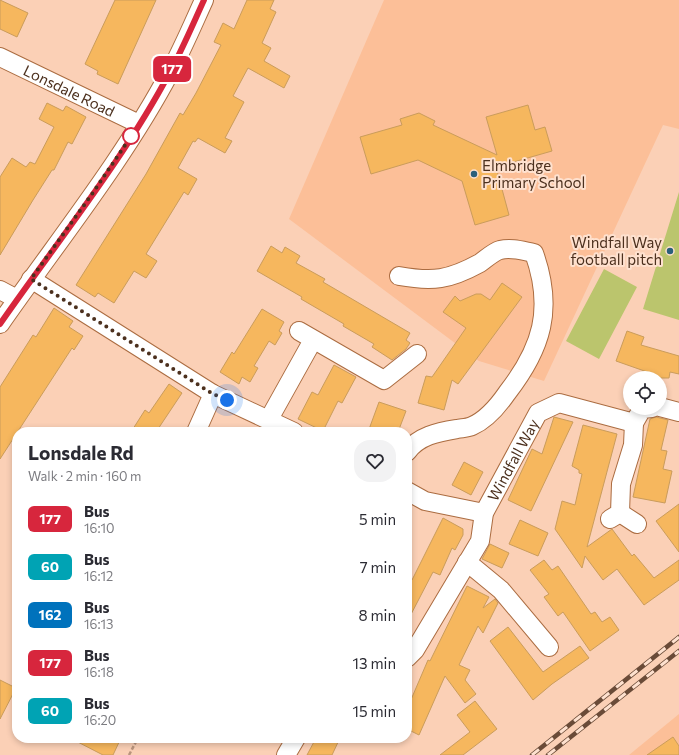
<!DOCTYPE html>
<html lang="en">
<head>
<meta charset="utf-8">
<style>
  :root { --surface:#fff; --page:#f2f2f3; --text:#2b2b33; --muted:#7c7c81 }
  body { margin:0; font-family:Commissioner,sans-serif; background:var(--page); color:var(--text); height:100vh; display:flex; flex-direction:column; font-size:15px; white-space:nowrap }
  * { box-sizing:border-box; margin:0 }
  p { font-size:13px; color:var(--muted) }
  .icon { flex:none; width:22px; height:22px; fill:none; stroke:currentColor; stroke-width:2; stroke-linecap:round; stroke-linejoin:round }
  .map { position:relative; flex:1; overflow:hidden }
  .drawer { position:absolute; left:12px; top:427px; width:400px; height:316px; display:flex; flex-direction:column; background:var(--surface); border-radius:16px; box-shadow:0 2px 6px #0003 }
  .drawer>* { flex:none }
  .badge { padding:0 8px; border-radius:6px; font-size:14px; line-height:26px }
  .tools { position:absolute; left:623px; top:371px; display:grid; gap:8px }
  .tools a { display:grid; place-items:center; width:44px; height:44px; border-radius:50%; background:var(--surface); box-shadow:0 2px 6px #0003; font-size:20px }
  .you { position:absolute; width:20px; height:20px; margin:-10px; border:3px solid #fff; border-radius:50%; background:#1a73e8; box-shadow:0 0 0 6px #1a73e833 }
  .map>.badge { position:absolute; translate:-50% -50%; box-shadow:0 0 0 2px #fff }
  .round { display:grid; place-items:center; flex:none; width:42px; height:42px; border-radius:16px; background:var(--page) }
  .summary { display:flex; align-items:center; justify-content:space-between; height:68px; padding:0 16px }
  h1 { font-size:19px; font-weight:700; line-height:30px }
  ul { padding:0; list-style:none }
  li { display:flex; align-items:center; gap:12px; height:48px; padding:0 16px }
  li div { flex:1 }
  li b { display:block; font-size:15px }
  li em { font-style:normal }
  li .badge { min-width:44px; font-weight:700; text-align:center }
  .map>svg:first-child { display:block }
</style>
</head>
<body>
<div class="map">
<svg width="679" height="755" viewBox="0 0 679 755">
  <rect width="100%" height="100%" fill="#fbd0b6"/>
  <path fill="#fcbf98" d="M 384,0 L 679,0 L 679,129 L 663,125 L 544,381 L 479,361 L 289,219 Z
    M 679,714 L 679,755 L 629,755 Z"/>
  <path fill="#bbc56d" d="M 679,192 L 679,320 L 643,309 Z
    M 604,269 L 637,287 L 599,359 L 566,341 Z"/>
  <path fill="#f6b75e" stroke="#ca9c5b" d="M 0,0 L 28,13 L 17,37 L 0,29 Z
    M 115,0 L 156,0 L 118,84 L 97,74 L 98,71 L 85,64 Z
    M 247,0 L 274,0 L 270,9 L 276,12 L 262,43 L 271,48 L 264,61 L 290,76 L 284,88 L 248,68 L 233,96 L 244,102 L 225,138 L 232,141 L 225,153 L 198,138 L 195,142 L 193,141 L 178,168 L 197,179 L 188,195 L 184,192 L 146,254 L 157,261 L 150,272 L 146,278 L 134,271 L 114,303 L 98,293 L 95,297 L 76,285 L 146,174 L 180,113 L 183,115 L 196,93 L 221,45 L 214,42 L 223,23 L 234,29 Z
    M 47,103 L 63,111 L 66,106 L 86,117 L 72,144 L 68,142 L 54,170 L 52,170 L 33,200 L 0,255 L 0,177 L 12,158 L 26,167 L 30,162 L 35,164 L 54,127 L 39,119 Z
    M 528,105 L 535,130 L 545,127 L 552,151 L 496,167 L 509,215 L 475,225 L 462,181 L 418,160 L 371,174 L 360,137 L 402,125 L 400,119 L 419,113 L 435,121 L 433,125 L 497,155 L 486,117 Z
    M 271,246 L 282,253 L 285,247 L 300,256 L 296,263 L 325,279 L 323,282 L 410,333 L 406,340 L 410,343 L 406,349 L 392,360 L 372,347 L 374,344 L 343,326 L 344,324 L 301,299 L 302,297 L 257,271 Z
    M 502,283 L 522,297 L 458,384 L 452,380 L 444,410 L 418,403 L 426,376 L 432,377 L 466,328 L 443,312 L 455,296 L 460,301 L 476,294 L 481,294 L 490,300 Z
    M 54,308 L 73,321 L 69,327 L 83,336 L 74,350 L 72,348 L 0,459 L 0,387 L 33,335 L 36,337 Z
    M 262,309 L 284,322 L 279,331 L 282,333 L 275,345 L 269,341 L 254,366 L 258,368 L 250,382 L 242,377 L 239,384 L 220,372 L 232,352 L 234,354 Z
    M 627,331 L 644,337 L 641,345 L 679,356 L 679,374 L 670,372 L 669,378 L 652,378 L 653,374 L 616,361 Z
    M 334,365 L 356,377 L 342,403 L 338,401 L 323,431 L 298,419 L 312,392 L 318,395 Z
    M 169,384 L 182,393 L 156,432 L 131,432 L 145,410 L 149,413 Z
    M 379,402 L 406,411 L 398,432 L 368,432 Z
    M 554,417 L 573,422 L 531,511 L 508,500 L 532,449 L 542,454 Z
    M 656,417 L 668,420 L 661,450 L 667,451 L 663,469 L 672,471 L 665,503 L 633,497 L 650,419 Z
    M 583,425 L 617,434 L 587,547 L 612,529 L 632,556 L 634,554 L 654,578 L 679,560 L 679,580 L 644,605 L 617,569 L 603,580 L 585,556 L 582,568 L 555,529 L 562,501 L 575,505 L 582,474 L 579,473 L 579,470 L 572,466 Z
    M 464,462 L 483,472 L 471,495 L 452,485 Z
    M 679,504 L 679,552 L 656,521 Z
    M 443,518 L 463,529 L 463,535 L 455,550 L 452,548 L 440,575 L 433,572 L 407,622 L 407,577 L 412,580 Z
    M 520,520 L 548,533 L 538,556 L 509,544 Z
    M 490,544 L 509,553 L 502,568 L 482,559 Z
    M 544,560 L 552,570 L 558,566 L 591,614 L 595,612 L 602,622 L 610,617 L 619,630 L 590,651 L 563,612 L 558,616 L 544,597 L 549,594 L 530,570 Z
    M 467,586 L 489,597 L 483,608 L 495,599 L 498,603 L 483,633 L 478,626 L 459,665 L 470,670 L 465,680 L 476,694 L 465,703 L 445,676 L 419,735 L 407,729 L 407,709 L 428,660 L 430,661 Z
    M 508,627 L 543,672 L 580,646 L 589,658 L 552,684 L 533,700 L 490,641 Z
    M 0,680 L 16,688 L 0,719 Z
    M 475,701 L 497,729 L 463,755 L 440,755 L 470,732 L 457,715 Z
    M 673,737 L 679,746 L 679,755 L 647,755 Z
    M 70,738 L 121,738 L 113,755 L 103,755 Z
    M 316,738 L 340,738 L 332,755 L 307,755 Z"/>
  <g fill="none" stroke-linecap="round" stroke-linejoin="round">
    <g stroke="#ab6c41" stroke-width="20">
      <g id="minor">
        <path id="s1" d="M 0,57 L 139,124"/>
        <path d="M 399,276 C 433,282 449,280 480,263 C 486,259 493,252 500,250 C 512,247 523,251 534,253 C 554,309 542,348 507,393 C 498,406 486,420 472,426 C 468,428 462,428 457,429 C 438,432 418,436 407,452"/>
        <path d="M 31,279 L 213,394 L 294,432"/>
        <path d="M 0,290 L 17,299"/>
        <path d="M 0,324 C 57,242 124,159 170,72 C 183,48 193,24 204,0"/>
        <path d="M 299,331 L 384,380 L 417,354"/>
        <path d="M 660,407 L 679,412"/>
        <path d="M 269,419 L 313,340"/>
        <path d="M 196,432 L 213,394"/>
        <path d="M 407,491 L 425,501 L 484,513"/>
        <path d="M 620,513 L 637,524"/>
        <path d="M 610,519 L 620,513 L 621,484 L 633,445 L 634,423"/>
        <path d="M 467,562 L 501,590 L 549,647"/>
        <path id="s2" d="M 407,658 L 415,650 L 480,541 L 484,513 L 538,413 L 559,403 L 634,423 L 642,409 L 652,408"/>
        <path d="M 286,755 L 296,738"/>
      </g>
    </g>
    <path stroke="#b9947d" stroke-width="2.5" stroke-dasharray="4 2" stroke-linecap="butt" d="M 129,755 L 138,738"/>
    <use href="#minor" stroke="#fff" stroke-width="18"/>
    <g stroke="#6a4b38" stroke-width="4.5">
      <path id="rail" d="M 532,755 L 679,637
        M 548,755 L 679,651"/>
    </g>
    <use href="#rail" stroke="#fee1cf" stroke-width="3" stroke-dasharray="9" stroke-linecap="butt"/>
  </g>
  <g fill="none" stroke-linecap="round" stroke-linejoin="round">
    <g stroke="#fff" stroke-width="9">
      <path id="line" d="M 0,324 C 57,242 124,159 170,72 C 183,48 193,24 204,0"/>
    </g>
    <use href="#line" stroke="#d7263d" stroke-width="6"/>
    <path stroke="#4c301e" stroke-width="4" stroke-dasharray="0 7.2" d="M 131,136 L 134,132 L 92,194 L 31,279 L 213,394 L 227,400"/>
  </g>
  <circle fill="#fff" stroke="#d7263d" stroke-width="2" cx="131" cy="136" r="8"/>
  <g fill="#2a607b" stroke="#fee1cf" stroke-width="1.5">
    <circle cx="474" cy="174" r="4"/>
    <circle cx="670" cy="251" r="4"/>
  </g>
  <g text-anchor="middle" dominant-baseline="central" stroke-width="4" stroke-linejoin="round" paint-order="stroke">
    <g font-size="15" fill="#4c301e" stroke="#fee1cf">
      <text stroke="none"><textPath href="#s1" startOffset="77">Lonsdale Road</textPath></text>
      <text stroke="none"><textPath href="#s2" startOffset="227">Windfall Way</textPath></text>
    </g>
    <g font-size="15" fill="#4c301e" stroke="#fee1cf" text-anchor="start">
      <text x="482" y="165">Elmbridge<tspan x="482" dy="17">Primary School</tspan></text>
      <text x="662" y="242" text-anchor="end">Windfall Way<tspan x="662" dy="17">football pitch</tspan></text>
    </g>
  </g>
</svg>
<div class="tools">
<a><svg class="icon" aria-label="locate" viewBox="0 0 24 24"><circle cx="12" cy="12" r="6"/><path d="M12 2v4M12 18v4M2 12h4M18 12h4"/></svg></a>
</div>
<div class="you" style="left:227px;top:400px"></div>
<b class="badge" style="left:172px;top:69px;background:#d7263d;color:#fff">177</b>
<section class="drawer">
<div class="summary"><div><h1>Lonsdale Rd</h1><p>Walk · 2 min · 160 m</p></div><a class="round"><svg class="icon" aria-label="heart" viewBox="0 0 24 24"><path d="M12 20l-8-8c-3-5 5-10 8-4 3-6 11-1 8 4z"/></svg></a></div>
<ul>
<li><span class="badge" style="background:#d7263d;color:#fff">177</span><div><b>Bus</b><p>16:10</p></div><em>5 min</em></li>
<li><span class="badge" style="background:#00a3b4;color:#fff">60</span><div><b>Bus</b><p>16:12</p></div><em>7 min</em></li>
<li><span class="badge" style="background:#0072bc;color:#fff">162</span><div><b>Bus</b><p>16:13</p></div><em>8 min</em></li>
<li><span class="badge" style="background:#d7263d;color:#fff">177</span><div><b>Bus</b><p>16:18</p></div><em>13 min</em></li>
<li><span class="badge" style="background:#00a3b4;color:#fff">60</span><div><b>Bus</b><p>16:20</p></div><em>15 min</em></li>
</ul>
</section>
</div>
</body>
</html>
